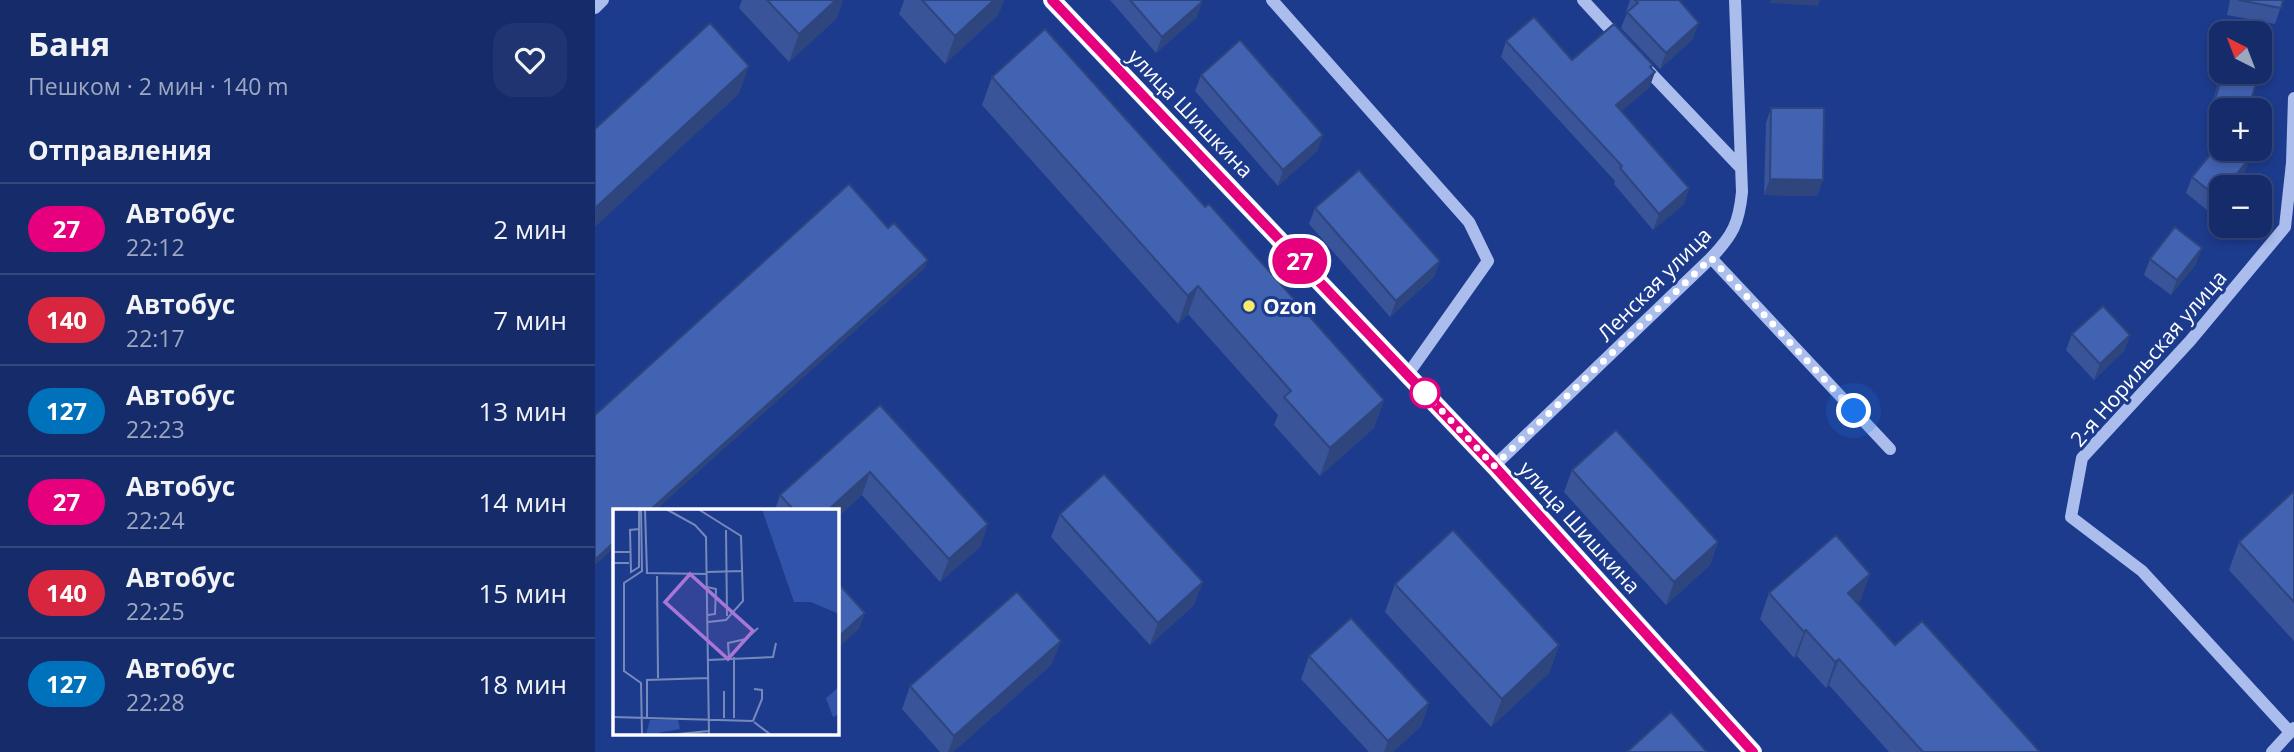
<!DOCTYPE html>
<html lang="ru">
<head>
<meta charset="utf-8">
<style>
  :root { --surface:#162c6a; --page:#1f3470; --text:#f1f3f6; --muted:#9ea7c1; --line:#35487e }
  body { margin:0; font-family:"Open Sans",sans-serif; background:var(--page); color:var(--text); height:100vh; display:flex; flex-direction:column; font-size:26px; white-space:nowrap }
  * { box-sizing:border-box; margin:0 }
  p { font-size:23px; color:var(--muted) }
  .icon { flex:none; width:38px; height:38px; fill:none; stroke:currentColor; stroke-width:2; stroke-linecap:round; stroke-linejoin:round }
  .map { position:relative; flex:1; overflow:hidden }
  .sheet { display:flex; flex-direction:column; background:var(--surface); width:595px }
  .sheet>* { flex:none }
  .badge { padding:0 14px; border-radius:23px; font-size:24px; line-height:46px }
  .needle { width:46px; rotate:318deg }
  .buttons { position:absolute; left:1614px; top:21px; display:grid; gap:14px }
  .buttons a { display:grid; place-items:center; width:63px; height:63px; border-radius:14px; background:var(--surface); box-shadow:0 4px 10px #0003,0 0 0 2px var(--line); font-size:35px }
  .you { position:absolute; width:35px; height:35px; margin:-18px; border:5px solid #fff; border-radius:50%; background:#1a73e8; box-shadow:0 0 0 10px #1a73e833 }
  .map>.badge { position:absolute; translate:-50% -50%; box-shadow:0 0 0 4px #fff }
  h2 { padding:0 28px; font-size:26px; line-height:63px }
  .round { display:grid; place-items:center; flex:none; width:74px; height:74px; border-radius:21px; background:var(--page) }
  .headline { display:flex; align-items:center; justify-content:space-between; height:119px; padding:0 28px }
  h1 { font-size:33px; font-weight:700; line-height:52px }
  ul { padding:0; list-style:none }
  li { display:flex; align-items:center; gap:21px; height:91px; padding:0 28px; border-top:2px solid var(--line) }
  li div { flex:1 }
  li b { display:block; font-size:26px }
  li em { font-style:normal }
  li .badge { min-width:77px; font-weight:700; text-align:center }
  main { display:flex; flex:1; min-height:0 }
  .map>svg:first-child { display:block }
</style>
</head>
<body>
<main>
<section class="sheet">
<div class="headline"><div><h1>Баня</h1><p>Пешком · 2 мин · 140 m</p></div><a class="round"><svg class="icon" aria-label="heart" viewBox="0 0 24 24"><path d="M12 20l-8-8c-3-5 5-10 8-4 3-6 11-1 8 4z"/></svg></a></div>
<h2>Отправления</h2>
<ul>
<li><span class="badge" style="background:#e6007e;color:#fff">27</span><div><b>Автобус</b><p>22:12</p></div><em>2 мин</em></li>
<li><span class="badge" style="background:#d7263d;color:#fff">140</span><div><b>Автобус</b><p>22:17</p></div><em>7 мин</em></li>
<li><span class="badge" style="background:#0072bc;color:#fff">127</span><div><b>Автобус</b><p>22:23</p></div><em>13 мин</em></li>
<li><span class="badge" style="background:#e6007e;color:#fff">27</span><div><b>Автобус</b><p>22:24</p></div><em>14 мин</em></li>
<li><span class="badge" style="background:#d7263d;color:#fff">140</span><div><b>Автобус</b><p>22:25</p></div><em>15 мин</em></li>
<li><span class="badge" style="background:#0072bc;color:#fff">127</span><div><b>Автобус</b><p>22:28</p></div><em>18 мин</em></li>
</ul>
</section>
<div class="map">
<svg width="1699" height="752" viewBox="0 0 1699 752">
  <rect width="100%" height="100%" fill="#1d3b8d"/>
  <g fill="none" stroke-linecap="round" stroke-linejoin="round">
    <path stroke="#abbded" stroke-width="12" d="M 677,0 L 874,222 L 893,261 L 813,374
      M 988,0 L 1024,39
      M 0,8 L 8,0
      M 1048,65 L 1144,166
      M 1116,258 L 1295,449
      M 899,466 L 1116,258 C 1138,235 1144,223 1147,192 L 1140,0
      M 1695,732 L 1547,571 L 1476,517 L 1487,458 L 1595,341 L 1690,227 L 1697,163 L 1699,98
      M 1677,752 L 1699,728"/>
    <path stroke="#f1f4ff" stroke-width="18" d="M 457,0 L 899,466 L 1158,752"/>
  </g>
  <path fill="#395499" d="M 147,0 L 248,0 L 241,19 L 194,62 L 144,8 Z
    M 308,0 L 409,0 L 403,15 L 350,64 L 304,14 L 309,1 Z
    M 515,0 L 605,0 L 607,2 L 601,18 L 561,53 Z
    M 1035,0 L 1084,0 L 1098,39 L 1065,69 L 1026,28 L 1032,13 L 1031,12 Z
    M 1635,0 L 1688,0 L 1680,24 L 1632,15 Z
    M 911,41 L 977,60 L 1060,72 L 1054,88 L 1026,111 L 1094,188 L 1089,204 L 1058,230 L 1019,184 L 1020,181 L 906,57 Z
    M 1626,72 L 1664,72 L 1653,110 L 1626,110 L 1626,126 L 1612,122 Z
    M 606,75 L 728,135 L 722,151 L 683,186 L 600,91 Z
    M 397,77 L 610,207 L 789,400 L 779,428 L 725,476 L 679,425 L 683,415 L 593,314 L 583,324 L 387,105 Z
    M 1176,108 L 1228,180 L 1222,196 L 1169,195 L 1171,123 Z
    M 1655,158 L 1649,174 L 1638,187 L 1626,187 L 1626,203 L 1617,214 L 1591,193 L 1597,177 Z
    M 720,208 L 839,277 L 795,317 L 714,224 Z
    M 1555,259 L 1601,264 L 1576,295 L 1549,275 Z
    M 1477,334 L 1535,335 L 1529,351 L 1499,380 L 1471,350 Z
    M 285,405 L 393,524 L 385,547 L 345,582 L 267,495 L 242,518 L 242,510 L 180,510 L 185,495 Z
    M 977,470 L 1123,542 L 1115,565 L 1071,605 L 969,492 Z
    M 1699,491 L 1699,641 L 1634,570 L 1644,542 Z
    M 465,514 L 599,605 L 555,645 L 456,537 Z
    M 800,584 L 964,645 L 954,673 L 896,727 L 790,612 Z
    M 1174,593 L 1266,600 L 1262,603 L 1300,645 L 1445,752 L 1294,752 L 1234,685 L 1231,688 L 1202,656 L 1199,658 L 1165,619 Z
    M 714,656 L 834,703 L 826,726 L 798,752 L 774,752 L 706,679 Z
    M 457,664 L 358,752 L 345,752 L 307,709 L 315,686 Z"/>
  <path fill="#2e457d" d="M 237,0 L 248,0 L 241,19 L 194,62 L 204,34 Z
    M 399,0 L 409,0 L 403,15 L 350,64 L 360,36 Z
    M 1176,0 L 1225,0 L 1223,6 L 1175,3 Z
    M 607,2 L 601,18 L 561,53 L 567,37 Z
    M 1104,23 L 1098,39 L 1065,69 L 1071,53 Z
    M 1058,65 L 1053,78 L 1060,72 L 1054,88 L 1015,121 L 1021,105 Z
    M 154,66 L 144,94 L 0,227 L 0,208 Z
    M 728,135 L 722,151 L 683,186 L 688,170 Z
    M 1655,158 L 1649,174 L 1638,187 L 1631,187 Z
    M 1175,179 L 1228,180 L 1222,196 L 1169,195 Z
    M 1094,188 L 1089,204 L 1058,230 L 1064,214 Z
    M 1626,194 L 1626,203 L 1617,214 L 1623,198 Z
    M 1607,248 L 1601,264 L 1576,295 L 1582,280 Z
    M 333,260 L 330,268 L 61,510 L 55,510 Z
    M 845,261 L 839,277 L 795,317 L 801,301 Z
    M 603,286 L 593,314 L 583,324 L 593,296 Z
    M 1535,335 L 1529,351 L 1499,380 L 1505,364 Z
    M 789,400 L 779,428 L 725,476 L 735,448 Z
    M 275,472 L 267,495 L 242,518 L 242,510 L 233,510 Z
    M 393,524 L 385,547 L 345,582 L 354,559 Z
    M 19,542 L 19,548 L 0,565 L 0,560 Z
    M 1123,542 L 1115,565 L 1071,605 L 1079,582 Z
    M 1275,574 L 1266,600 L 1244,619 L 1253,593 Z
    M 608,582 L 599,605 L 555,645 L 563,623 Z
    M 270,613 L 264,629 L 242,649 L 243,637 Z
    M 1211,630 L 1202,656 L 1199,658 L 1209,632 Z
    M 466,641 L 457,664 L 358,752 L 353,752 L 359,736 Z
    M 964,645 L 954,673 L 896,727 L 907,699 Z
    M 1244,659 L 1234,685 L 1231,688 L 1240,662 Z
    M 834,703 L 826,726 L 798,752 L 789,752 L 793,741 Z"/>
  <path fill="#4262b2" stroke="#2e457d" stroke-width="2" d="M 172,0 L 241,0 L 204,34 Z
    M 327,0 L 399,0 L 360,36 Z
    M 535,0 L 605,0 L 607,2 L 567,37 Z
    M 1040,0 L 1084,0 L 1104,23 L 1071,53 L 1032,12 L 1043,3 Z
    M 1643,0 L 1688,0 L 1686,8 Z
    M 939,17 L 977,60 L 1019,24 L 1058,65 L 1055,67 L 1060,72 L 1021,105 L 1094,188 L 1064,214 L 1025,168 L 1027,166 L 911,41 Z
    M 115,23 L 154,66 L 0,208 L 0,129 Z
    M 450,29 L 610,207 L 614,204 L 789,400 L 735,448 L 689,397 L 696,391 L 603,286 L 593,296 L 397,77 Z
    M 645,40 L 728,135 L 688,170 L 606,75 Z
    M 1664,67 L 1666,67 L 1653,110 L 1631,110 L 1618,106 L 1628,72 L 1664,72 Z
    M 1176,108 L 1229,108 L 1228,180 L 1175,179 Z
    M 1626,141 L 1626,149 L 1643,149 L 1655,158 L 1631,187 L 1626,187 L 1626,194 L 1623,198 L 1597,177 Z
    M 764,170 L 845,261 L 801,301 L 720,208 Z
    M 254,184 L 293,228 L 299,223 L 333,260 L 55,510 L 19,510 L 19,542 L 0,560 L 0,415 Z
    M 1580,227 L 1607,248 L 1582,280 L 1555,259 Z
    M 1508,306 L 1535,335 L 1505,364 L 1477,334 Z
    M 285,405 L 393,524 L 354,559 L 275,472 L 233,510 L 199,510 L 185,495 Z
    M 1021,430 L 1123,542 L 1079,582 L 977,470 Z
    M 509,474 L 608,582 L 563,623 L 465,514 Z
    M 1699,491 L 1699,602 L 1644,542 Z
    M 858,530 L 964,645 L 907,699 L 800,584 Z
    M 1241,535 L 1275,574 L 1253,593 L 1300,645 L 1327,621 L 1445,752 L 1328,752 L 1244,659 L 1240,662 L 1211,630 L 1209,632 L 1174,593 Z
    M 242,582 L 270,613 L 243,637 L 242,636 Z
    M 422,592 L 466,641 L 359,736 L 315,686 Z
    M 756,618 L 834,703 L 793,741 L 714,656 Z
    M 1076,712 L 1112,752 L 1032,752 Z"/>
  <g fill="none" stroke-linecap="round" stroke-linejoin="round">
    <g stroke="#fff" stroke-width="16">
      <path id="line" d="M 457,0 L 899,466 L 1158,752"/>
    </g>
    <use href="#line" stroke="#e6007e" stroke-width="10"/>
    <path stroke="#fff" stroke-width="7" stroke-dasharray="0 12.6" d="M 830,393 L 899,466 L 1116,258 L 1259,411"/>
  </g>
  <circle fill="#fcea69" stroke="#1d3b8d" stroke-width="2.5" cx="654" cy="306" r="7"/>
  <circle fill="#fff" stroke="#e6007e" stroke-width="3.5" cx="830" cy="393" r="14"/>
  <g text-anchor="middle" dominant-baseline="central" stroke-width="6" stroke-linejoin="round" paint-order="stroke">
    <g font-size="21" fill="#fff" stroke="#1d3b8d">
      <text transform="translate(596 113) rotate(46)">улица Шишкина</text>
      <text transform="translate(1059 284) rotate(-45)">Ленская улица</text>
      <text transform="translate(1553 358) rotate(-49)">2-я Норильская улица</text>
      <text transform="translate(985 527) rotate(48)">улица Шишкина</text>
    </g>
    <g font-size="21" font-weight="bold" fill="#fff" stroke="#1d3b8d" text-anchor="start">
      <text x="668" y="306">Ozon</text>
    </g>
  </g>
  <g transform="translate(18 509)">
    <rect width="226" height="226" fill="#1d3b8d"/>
    <path d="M 149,0 L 226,0 L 226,105 L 198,93 L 181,93 ZM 226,178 L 226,205 L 220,208 L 213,189 ZM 37,211 L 65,211 L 67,220 L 33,226 Z" fill="#3154aa"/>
    <path fill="none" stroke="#7789bb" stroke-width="2" d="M 28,0 L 29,62 L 11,74 L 11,162 L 28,174 L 29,226M 32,0 L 34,64 L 94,65M 53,0 L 82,16 L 93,28 L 96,226M 85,0 L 128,27 L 130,92 L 113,111 L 95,113M 26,20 L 17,21 L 18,63 L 26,58 L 26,0M 113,21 L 114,107M 16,54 L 0,54 L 0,43 L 17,43M 94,63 L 129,62M 44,67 L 45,169M 94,78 L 103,80 L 102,105 L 95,106M 121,148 L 121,209M 116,149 L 115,134 L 133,130 L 145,119M 95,151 L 160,148 L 163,134M 111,182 L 111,209M 0,208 L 140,212M 34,208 L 34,171 L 95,169M 140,212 L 149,190 L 149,181 L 141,180M 141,213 L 158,226M 55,226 L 96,222"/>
    <path fill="#a976d5" fill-opacity="0.15" stroke="#a976d5" stroke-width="3.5" d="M 77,65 L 140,122 L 115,150 L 52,93 Z"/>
    <rect width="226" height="226" fill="none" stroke="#fff" stroke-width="3.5"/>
  </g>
</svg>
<div class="buttons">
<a><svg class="needle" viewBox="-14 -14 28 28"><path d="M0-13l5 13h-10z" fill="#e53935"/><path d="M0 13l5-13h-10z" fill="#9ea7c1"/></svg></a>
<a>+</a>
<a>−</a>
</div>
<div class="you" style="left:1259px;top:411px"></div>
<b class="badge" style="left:705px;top:261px;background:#e6007e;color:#fff">27</b>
</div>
</main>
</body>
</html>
